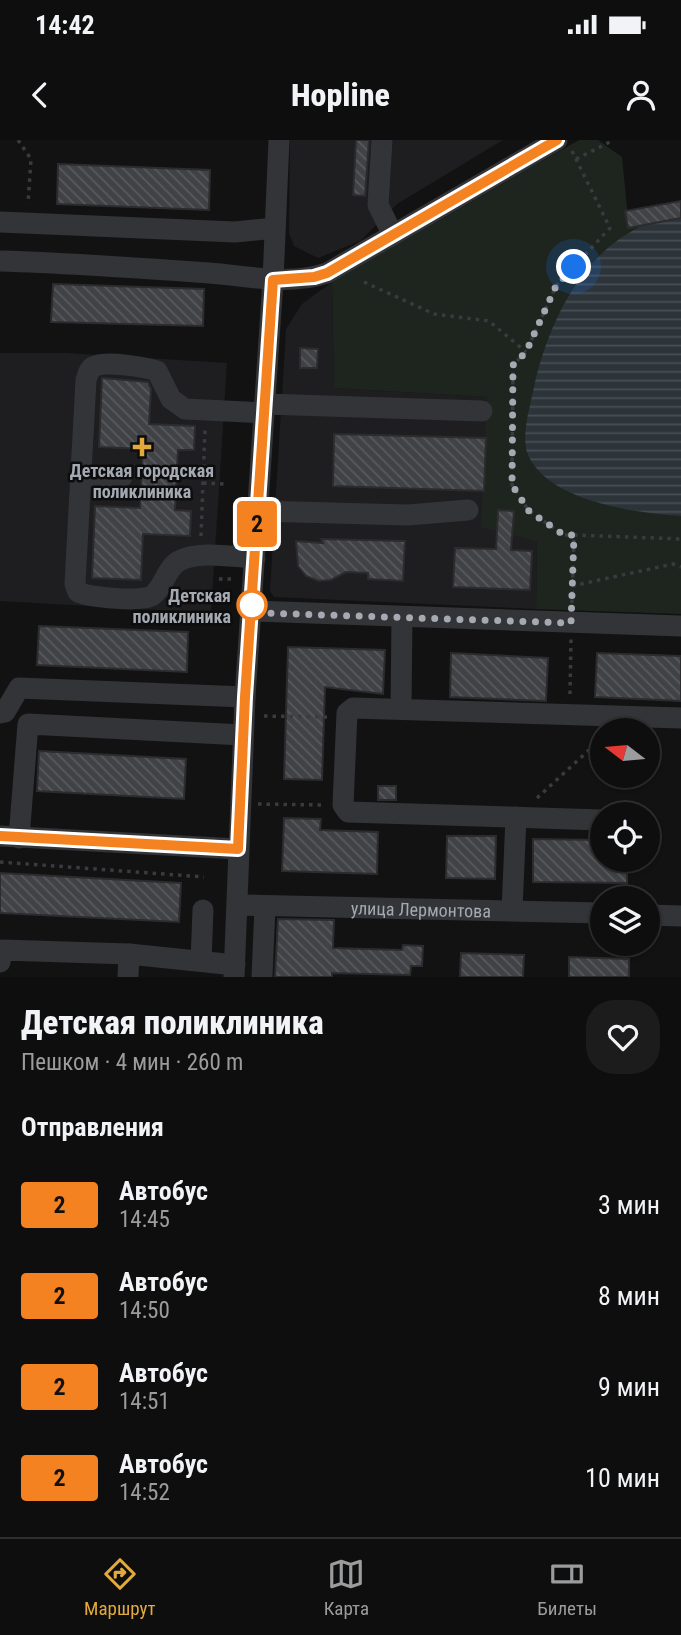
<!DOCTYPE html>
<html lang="ru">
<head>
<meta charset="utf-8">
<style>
  :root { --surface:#0e0e0e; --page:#1c1c1c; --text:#f1f3f6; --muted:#9b9c9e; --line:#2e2e2e; --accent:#e2a93b }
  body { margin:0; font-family:"Roboto Condensed",sans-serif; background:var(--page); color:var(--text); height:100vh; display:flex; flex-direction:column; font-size:26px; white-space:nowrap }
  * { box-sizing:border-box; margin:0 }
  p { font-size:23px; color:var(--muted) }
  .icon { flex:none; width:38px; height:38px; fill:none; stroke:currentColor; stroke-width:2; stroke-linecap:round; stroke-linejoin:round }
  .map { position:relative; height:837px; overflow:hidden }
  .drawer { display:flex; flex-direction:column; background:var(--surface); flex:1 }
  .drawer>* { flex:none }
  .badge { padding:0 14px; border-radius:5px; font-size:24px; line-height:46px }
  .needle { width:46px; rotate:286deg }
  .tools { position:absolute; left:590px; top:578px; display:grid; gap:14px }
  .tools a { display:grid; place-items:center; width:70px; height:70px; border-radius:50%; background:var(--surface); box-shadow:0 2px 5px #0004,0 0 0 2px var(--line); font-size:35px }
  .you { position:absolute; width:35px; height:35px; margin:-18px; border:5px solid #fff; border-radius:50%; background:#1a73e8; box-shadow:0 0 0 10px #1a73e833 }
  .map>.badge { position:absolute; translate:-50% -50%; box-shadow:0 0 0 4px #fff }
  h2 { padding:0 21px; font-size:26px; line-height:63px }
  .round { display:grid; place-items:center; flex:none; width:74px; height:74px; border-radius:28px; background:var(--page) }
  .summary { display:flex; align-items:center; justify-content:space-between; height:119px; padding:0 21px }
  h1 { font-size:33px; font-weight:800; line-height:52px }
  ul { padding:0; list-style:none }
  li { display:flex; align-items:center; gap:21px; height:91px; padding:0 21px }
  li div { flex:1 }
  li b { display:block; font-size:26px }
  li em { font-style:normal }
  li .badge { min-width:77px; font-weight:700; text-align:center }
  .status { display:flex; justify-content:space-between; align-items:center; height:49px; padding:0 35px; background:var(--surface); direction:ltr }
  .status svg { height:19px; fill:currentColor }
  header { display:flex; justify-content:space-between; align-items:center; height:91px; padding:0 21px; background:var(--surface); font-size:32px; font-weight:800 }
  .tabs { display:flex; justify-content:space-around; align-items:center; height:98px; border-top:2px solid var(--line); background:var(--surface); font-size:19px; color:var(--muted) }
  .tabs a { display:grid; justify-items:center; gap:4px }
  .tabs .on { color:var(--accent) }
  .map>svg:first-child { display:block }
</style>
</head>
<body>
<div class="status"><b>14:42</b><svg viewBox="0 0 49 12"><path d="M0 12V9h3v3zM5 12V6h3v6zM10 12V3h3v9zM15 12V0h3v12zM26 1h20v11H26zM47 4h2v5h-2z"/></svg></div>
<header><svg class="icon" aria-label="back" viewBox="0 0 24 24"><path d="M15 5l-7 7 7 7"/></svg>Hopline<svg class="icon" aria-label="person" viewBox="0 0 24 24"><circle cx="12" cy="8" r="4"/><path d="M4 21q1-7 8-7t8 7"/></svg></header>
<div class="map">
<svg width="681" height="837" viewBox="0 0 681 837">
  <defs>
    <pattern id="water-rules" width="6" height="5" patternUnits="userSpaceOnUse" patternTransform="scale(1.75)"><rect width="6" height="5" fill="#2c343a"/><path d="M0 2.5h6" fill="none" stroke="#484f54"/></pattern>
    <pattern id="building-back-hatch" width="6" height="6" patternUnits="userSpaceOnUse" patternTransform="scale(1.75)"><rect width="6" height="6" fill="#414246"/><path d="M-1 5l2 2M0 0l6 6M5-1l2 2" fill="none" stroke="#595a5e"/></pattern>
  </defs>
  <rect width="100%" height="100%" fill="#121213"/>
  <path fill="#1e1e20" d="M 290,0 L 503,0 L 397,64 L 360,101 L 318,118 L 294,106 L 289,93 Z
    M 332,142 L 334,248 L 487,257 L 537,401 L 536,469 L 274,457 L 270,451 L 286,189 L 302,164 Z
    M 0,213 L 66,213 L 227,223 L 211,473 L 0,461 Z"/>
  <path fill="#1e251f" d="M 579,0 L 598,0 L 622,17 L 629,88 L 645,85 L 587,129 L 529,267 L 527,314 L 673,375 L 681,376 L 681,474 L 536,469 L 537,401 L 481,387 L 487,257 L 334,248 L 332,142 Z"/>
  <path fill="url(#water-rules)" d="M 681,78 L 681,376 C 637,373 549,362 528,315 C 521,300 529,268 533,252 C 546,188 580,113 644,85 C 655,81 670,80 681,78 Z"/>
  <path fill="url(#building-back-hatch)" stroke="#2c2c2f" stroke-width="2" d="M 356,0 L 369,0 L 365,56 L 353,55 Z
    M 58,24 L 210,30 L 209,70 L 57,64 Z
    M 681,61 L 681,78 L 628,88 L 625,71 Z
    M 53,144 L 204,149 L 203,186 L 51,182 Z
    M 300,208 L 318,209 L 317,228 L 300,228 Z
    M 102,238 L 148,242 L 151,249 L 149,284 L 195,286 L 194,310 L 178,310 L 175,370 L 191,371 L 190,396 L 143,394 L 141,440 L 92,438 L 95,366 L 140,368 L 143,309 L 99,307 Z
    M 334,294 L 486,298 L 484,351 L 333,346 Z
    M 498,370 L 514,371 L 511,410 L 532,411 L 530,450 L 453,447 L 455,408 L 496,409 Z
    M 321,399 L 405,401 L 403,441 L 368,439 L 368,433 L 346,432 L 331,440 L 319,441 L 306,436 L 298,426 L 296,401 L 323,403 Z
    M 39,486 L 188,492 L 187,532 L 37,525 Z
    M 288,507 L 385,510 L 383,554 L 325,547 L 322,640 L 284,639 Z
    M 451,513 L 548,518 L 546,561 L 450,557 Z
    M 597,513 L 681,516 L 681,561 L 595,557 Z
    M 39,611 L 186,619 L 184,659 L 37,651 Z
    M 378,646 L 396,646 L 396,660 L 378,660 Z
    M 284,678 L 321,679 L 320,690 L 378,692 L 377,734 L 282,731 Z
    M 447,696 L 496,696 L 495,739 L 446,738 Z
    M 533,699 L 602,700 L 602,719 L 627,719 L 627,743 L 533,742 Z
    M 0,733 L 181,743 L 179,782 L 0,773 Z
    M 278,779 L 334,780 L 333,808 L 402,810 L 403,805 L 423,806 L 422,826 L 411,826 L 410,835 L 332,833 L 332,837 L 275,837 Z
    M 461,813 L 524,815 L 523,837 L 460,837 Z
    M 569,817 L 629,819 L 629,837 L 569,837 Z"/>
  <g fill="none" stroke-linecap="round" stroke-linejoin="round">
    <path stroke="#393b3f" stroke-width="3.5" stroke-dasharray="3.5 5" stroke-linecap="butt" d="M 18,0 L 31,19 L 28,64
      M 572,11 L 610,88 L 556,146 L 526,212 L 513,225 L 512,345 L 529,371 L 564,395 L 574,395
      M 576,19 L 614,0
      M 364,142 L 434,174 L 489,181 L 526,212
      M 203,343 L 224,344
      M 201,396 L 205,289
      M 219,439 L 234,439
      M 572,446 L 673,424 L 681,427
      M 572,463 L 574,395 L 681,399
      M 570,554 L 571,499
      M 264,576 L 327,577
      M 537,658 L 602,598
      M 258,664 L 323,665
      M 0,722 L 204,737"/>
    <g stroke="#333438" stroke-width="21">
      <path d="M 382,0 L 378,65 L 393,95"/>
      <path d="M 0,82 L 235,92 L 275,88"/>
      <path d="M 0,121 C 70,123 140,128 209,133 C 249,136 288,146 327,133 L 557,0"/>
      <path d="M 265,264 L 482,271"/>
      <path d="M 81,336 L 122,337"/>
      <path d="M 258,371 L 408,375 L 468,370"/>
      <path d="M 255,418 C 232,417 199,410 179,421 C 166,428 164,447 153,455 C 143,463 89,457 78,452 L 75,444 L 86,240 C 88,235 88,229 95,226 C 108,221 144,227 157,231 L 171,259 L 185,269 L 264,273"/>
      <path d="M 252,471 L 681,486"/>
      <path d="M 401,568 L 402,477"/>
      <path d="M 0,573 L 5,572 L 19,548 L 245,557"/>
      <path d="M 602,680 L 348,672 L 343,665 L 347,573 L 353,568 L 681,578"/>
      <path d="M 0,696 L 238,709"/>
      <path d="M 19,698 L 28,584 L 243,595"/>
      <path id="s1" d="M 239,765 L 602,773"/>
      <path d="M 512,770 L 516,677"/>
      <path d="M 648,775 L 681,776"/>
      <path d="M 201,821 L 203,770"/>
      <path d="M 0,822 L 2,810 L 129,814 L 235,825"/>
      <path d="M 128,837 L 129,814"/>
      <path d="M 234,837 L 245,557 L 273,140 L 279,0"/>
      <path d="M 262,837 L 265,766"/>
    </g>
  </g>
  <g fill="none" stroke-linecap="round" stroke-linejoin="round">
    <g stroke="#fff" stroke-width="16">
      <path id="line" d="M 0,696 L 238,709 L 245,557 L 273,140 L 314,137 L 327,133 L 557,0"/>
    </g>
    <use href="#line" stroke="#f58220" stroke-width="10"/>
    <path stroke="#a4a9b2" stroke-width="7" stroke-dasharray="0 12.6" d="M 252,465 L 252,471 L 263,473 L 571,483 L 574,395 L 564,395 L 529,371 L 512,345 L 513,225 L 526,212 L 556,146 L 574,127"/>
  </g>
  <path fill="#e2a93b" stroke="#0d0d0e" stroke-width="2.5" d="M138.5 296.5h7v7h7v7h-7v7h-7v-7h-7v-7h7z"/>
  <circle fill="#fff" stroke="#f58220" stroke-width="3.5" cx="252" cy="465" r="14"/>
  <g text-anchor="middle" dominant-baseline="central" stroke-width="5" stroke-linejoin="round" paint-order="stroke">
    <g font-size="18" font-weight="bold" fill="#a4a9b2" stroke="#0d0d0e">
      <text x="142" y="330">Детская городская<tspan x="142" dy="21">поликлиника</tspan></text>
    </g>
    <g font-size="18" font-weight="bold" fill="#a4a9b2" stroke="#0d0d0e" text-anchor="end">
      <text x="231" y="455">Детская<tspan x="231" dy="21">поликлиника</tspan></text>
    </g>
    <g font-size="18" fill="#a4a9b2" stroke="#0d0d0e">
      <text stroke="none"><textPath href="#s1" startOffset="182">улица Лермонтова</textPath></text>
    </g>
  </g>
</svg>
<div class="tools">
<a><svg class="needle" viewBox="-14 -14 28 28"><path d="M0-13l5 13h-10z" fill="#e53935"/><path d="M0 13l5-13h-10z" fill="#9b9c9e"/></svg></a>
<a><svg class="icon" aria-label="locate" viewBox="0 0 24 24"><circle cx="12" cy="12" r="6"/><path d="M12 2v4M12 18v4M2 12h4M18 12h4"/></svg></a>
<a><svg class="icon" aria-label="layers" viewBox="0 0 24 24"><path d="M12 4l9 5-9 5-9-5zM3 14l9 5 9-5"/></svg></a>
</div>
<div class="you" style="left:574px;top:127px"></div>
<b class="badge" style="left:257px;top:384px;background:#f58220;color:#111">2</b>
</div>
<section class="drawer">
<div class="summary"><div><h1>Детская поликлиника</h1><p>Пешком · 4 мин · 260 m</p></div><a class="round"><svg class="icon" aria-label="heart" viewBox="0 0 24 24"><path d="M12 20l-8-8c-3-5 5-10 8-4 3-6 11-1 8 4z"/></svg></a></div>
<h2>Отправления</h2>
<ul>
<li><span class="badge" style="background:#f58220;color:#111">2</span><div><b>Автобус</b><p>14:45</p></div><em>3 мин</em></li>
<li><span class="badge" style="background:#f58220;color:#111">2</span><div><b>Автобус</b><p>14:50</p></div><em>8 мин</em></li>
<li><span class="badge" style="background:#f58220;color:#111">2</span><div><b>Автобус</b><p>14:51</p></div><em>9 мин</em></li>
<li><span class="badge" style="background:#f58220;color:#111">2</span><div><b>Автобус</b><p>14:52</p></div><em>10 мин</em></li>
</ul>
</section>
<nav class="tabs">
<a class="on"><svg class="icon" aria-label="directions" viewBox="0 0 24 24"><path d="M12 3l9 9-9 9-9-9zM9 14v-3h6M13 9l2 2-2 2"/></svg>Маршрут</a>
<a><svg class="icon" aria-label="map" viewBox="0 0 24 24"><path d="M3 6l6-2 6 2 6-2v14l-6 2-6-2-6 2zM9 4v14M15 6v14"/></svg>Карта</a>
<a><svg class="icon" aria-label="tickets" viewBox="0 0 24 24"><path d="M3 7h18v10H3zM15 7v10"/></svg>Билеты</a>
</nav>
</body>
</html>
